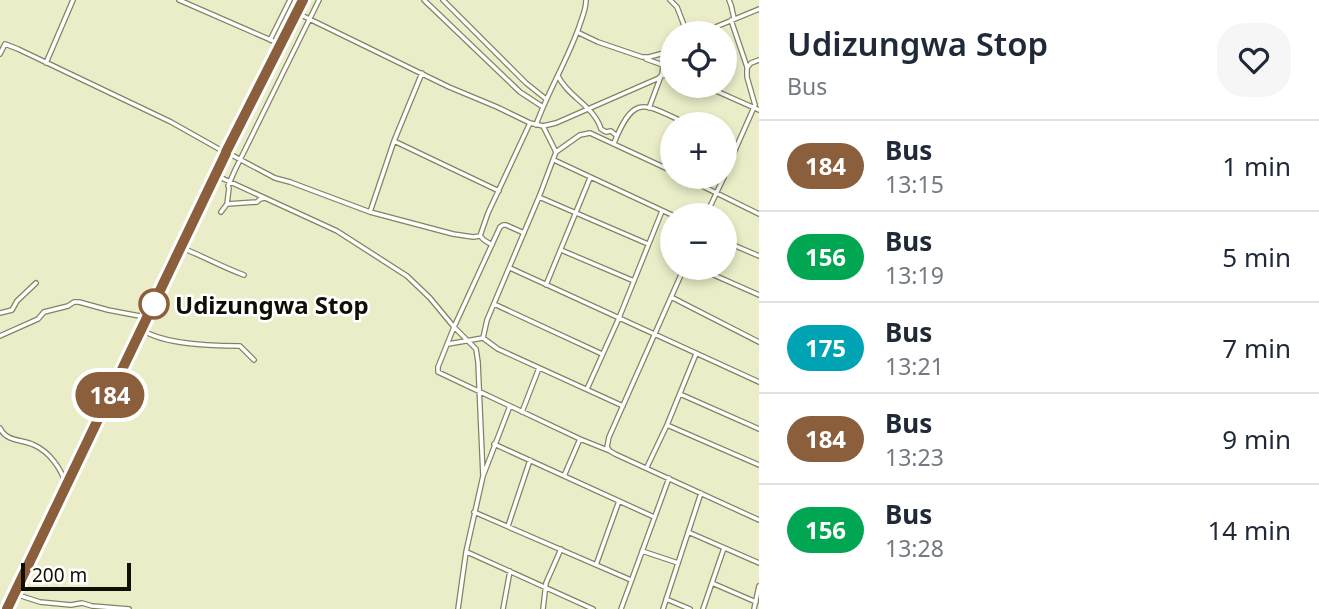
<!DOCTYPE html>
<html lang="en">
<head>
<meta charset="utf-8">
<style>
  :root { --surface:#fff; --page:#f6f6f7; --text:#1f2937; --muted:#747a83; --line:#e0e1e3 }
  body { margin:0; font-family:"Noto Sans",sans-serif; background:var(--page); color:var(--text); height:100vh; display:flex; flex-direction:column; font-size:26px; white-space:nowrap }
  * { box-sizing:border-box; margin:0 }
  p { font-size:23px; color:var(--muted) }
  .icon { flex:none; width:38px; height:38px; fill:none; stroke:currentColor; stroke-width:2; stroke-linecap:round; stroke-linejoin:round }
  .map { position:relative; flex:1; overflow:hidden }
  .side { display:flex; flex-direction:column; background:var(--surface); width:560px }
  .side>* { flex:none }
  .badge { padding:0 14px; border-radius:23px; font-size:24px; line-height:46px }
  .controls { position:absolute; left:660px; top:21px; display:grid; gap:14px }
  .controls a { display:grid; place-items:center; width:77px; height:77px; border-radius:50%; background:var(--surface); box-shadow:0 4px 10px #0003; font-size:35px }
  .scale { position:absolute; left:21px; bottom:18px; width:110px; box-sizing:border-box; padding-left:7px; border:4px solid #0f0f04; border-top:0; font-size:19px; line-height:24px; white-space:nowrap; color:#0f0f04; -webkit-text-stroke:5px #fff; paint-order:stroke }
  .map>.badge { position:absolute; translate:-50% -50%; box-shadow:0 0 0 4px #fff }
  .round { display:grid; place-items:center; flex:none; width:74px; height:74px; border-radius:28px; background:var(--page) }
  .head { display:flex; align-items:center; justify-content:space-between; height:119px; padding:0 28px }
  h1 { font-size:33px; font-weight:600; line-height:52px }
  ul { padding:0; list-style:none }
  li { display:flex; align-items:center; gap:21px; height:91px; padding:0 28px; border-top:2px solid var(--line) }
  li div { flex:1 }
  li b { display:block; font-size:26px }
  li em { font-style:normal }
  li .badge { min-width:77px; font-weight:700; text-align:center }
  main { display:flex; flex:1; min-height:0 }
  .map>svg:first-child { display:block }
</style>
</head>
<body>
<main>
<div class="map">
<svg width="759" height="609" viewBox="0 0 759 609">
  <rect width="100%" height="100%" fill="#eaedc7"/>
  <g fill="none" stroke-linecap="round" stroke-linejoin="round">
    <g stroke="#818461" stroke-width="6">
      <path id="street" d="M 179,0 L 280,44
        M 424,0 L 520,92 L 543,107
        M 443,0 L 526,83 L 546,99
        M 670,0 L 677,7 L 687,33
        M 729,0 L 731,5 L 734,18
        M 297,13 L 449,87 L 497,107 L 530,123 L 543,126 L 556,123 L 659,78 L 662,74 L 665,52 L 672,47
        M 731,20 L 747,67
        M 577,32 L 598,42 L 642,57 L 649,57 L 664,53
        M 701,33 L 759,9
        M 270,40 L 290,0
        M 0,54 L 5,44 L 18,49 L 171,122 L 226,153
        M 646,59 L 663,65 L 672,73
        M 46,63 L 73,0
        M 558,76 C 568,97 594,106 601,129 L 606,132 L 611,131 L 617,136
        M 705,86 L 759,110
        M 649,108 L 661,76 L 672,74
        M 536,125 C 548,91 567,61 579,27 C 582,17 586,10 586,0
        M 543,126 L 556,152
        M 724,140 L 736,145
        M 394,141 L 499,191
        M 614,143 C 635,91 645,105 688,124
        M 226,152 L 275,178 L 290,182 L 370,212 L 453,234 L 473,237 L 480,236 L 488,213 L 530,123
        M 554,160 L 672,215
        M 215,175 L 337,231 L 407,276 L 430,298 L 454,327 L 476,349 L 478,362 L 483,476
        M 724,175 L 755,105 L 747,77 L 747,68 L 751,63 L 759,60
        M 684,177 L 759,214
        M 539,197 L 648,244
        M 227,204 L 229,188 L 228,186 L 235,170 L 319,0
        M 221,212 L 227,204 L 257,202 L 260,199 L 265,198
        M 370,212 L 394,141 L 422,73
        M 706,215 L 724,177
        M 524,233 L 506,225 L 503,225 L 500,227 L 454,327 L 438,367 L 438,372 L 580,439 L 610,451
        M 480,236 L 484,240 L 492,245
        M 724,241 L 759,256
        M 182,248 C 203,256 222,267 244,275
        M 561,250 L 634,281
        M 510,268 L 759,382
        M 684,268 L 609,437 L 607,447 L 610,451 L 615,454 L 759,520
        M 698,268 L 759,295
        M 546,285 L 590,178
        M 671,297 L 759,342
        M 494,304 L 602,354
        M 0,313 L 12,310 L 17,301 L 36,283
        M 142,330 C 166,345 212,346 240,346 L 254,360
        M 0,336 L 38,319 L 44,312 L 68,306 L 74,302 L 79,302 L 108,310 L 145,317
        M 448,344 L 483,338
        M 587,389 L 619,318 L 662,211
        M 680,394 L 759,429
        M 623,406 L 498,349 L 483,338 L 487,320 L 539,197 L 556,152 L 580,135 L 590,133 L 672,171
        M 522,412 L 539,368
        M 667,425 L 759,465
        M 0,428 C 6,442 22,439 34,445 C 50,452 61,469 66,484
        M 494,444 L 654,517
        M 647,467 L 667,425 L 696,354
        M 564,476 L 580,439
        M 474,512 L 631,580
        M 508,526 L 530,460
        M 688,532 L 759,563
        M 642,551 L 678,563
        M 467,552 L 593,609
        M 596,565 L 619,501
        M 712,583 L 756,602
        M 15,594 L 40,602 L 71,605 L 82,603 L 92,606 L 129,609
        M 666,599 L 690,609
        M 458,609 L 466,552 L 483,476 L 510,406
        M 503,609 L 510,571
        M 543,609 L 546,583 L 561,549
        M 621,609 L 669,478
        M 663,609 L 701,493
        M 703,609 L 724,548
        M 754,609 L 759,586"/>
    </g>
    <g stroke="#fff" stroke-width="10">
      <path id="highway" d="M 7,609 L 226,153 L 226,152 L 303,0"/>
    </g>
    <use href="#street" stroke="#fff" stroke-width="3.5"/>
    <use href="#highway" stroke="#b6bb6e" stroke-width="7"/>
  </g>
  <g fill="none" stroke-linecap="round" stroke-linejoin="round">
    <g stroke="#fff" stroke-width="16">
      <path id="line" d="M 7,609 L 226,153 L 226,152 L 303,0"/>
    </g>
    <use href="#line" stroke="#8b5e3c" stroke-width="10"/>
  </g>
  <circle fill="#fff" stroke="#8b5e3c" stroke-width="3.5" cx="154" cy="304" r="14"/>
  <g text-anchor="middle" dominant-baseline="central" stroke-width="5" stroke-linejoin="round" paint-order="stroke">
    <g font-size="24" font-weight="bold" fill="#0f0f04" stroke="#fff" text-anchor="start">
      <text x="175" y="304">Udizungwa Stop</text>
    </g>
  </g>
</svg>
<div class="controls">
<a><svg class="icon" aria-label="locate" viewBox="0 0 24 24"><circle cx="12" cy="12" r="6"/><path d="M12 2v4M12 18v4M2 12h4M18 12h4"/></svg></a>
<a>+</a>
<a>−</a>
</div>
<div class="scale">200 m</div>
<b class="badge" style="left:110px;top:395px;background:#8b5e3c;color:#fff">184</b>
</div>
<section class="side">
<div class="head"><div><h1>Udizungwa Stop</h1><p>Bus</p></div><a class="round"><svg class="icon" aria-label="heart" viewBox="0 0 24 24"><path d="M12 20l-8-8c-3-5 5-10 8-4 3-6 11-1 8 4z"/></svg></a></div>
<ul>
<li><span class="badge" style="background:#8b5e3c;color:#fff">184</span><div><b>Bus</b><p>13:15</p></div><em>1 min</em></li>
<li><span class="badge" style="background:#00a651;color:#fff">156</span><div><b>Bus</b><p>13:19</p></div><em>5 min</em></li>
<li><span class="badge" style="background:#00a3b4;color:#fff">175</span><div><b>Bus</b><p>13:21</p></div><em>7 min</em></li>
<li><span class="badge" style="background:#8b5e3c;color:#fff">184</span><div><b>Bus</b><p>13:23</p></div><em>9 min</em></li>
<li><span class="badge" style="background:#00a651;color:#fff">156</span><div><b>Bus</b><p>13:28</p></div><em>14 min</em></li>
</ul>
</section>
</main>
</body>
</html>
